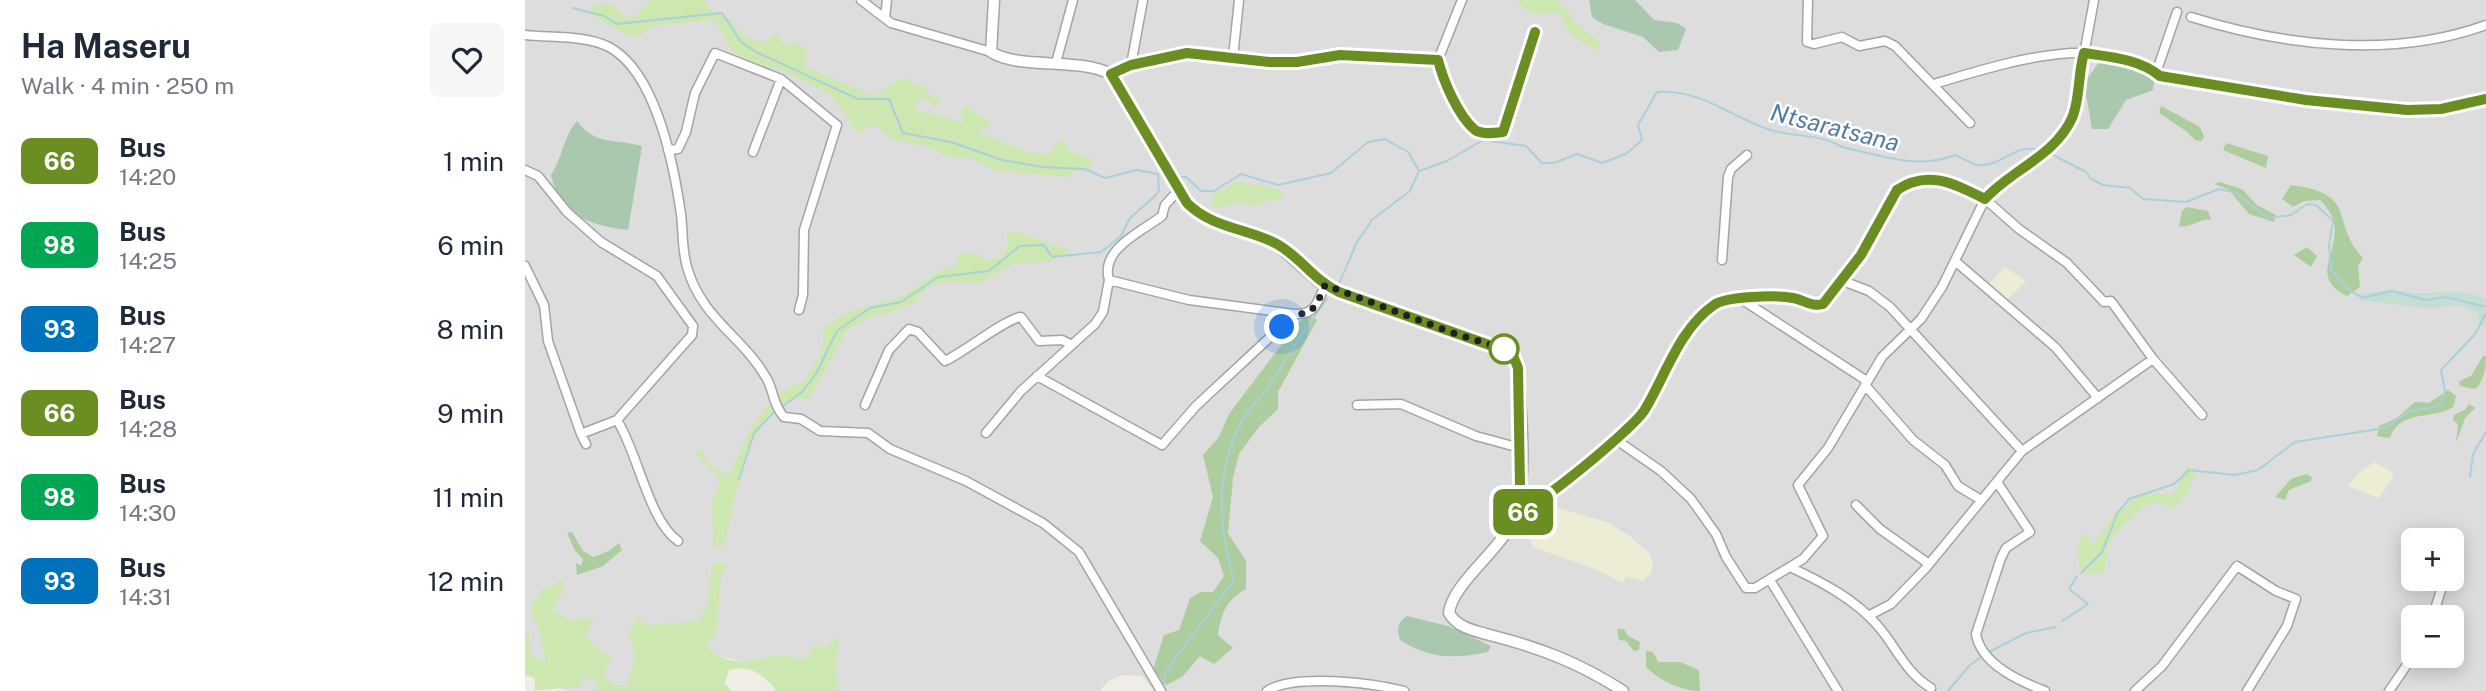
<!DOCTYPE html>
<html lang="en">
<head>
<meta charset="utf-8">
<style>
  :root { --surface:#fff; --page:#f6f6f7; --text:#1f2937; --muted:#747a83 }
  body { margin:0; font-family:"Public Sans",sans-serif; background:var(--page); color:var(--text); height:100vh; display:flex; flex-direction:column; font-size:26px; white-space:nowrap }
  * { box-sizing:border-box; margin:0 }
  p { font-size:23px; color:var(--muted) }
  .icon { flex:none; width:38px; height:38px; fill:none; stroke:currentColor; stroke-width:2; stroke-linecap:round; stroke-linejoin:round }
  .map { position:relative; flex:1; overflow:hidden }
  .side { display:flex; flex-direction:column; background:var(--surface); width:525px }
  .side>* { flex:none }
  .badge { padding:0 14px; border-radius:10px; font-size:24px; line-height:46px }
  .fabs { position:absolute; left:1876px; top:528px; display:grid; gap:14px }
  .fabs a { display:grid; place-items:center; width:63px; height:63px; border-radius:10px; background:var(--surface); box-shadow:0 4px 18px #0003; font-size:35px }
  .you { position:absolute; width:35px; height:35px; margin:-18px; border:5px solid #fff; border-radius:50%; background:#1a73e8; box-shadow:0 0 0 10px #1a73e833 }
  .map>.badge { position:absolute; translate:-50% -50%; box-shadow:0 0 0 4px #fff }
  .round { display:grid; place-items:center; flex:none; width:74px; height:74px; border-radius:10px; background:var(--page) }
  .head { display:flex; align-items:center; justify-content:space-between; height:119px; padding:0 21px }
  h1 { font-size:33px; font-weight:700; line-height:52px }
  ul { padding:0; list-style:none }
  li { display:flex; align-items:center; gap:21px; height:84px; padding:0 21px }
  li div { flex:1 }
  li b { display:block; font-size:26px }
  li em { font-style:normal }
  li .badge { min-width:77px; font-weight:700; text-align:center }
  main { display:flex; flex:1; min-height:0 }
  .map>svg:first-child { display:block }
</style>
</head>
<body>
<main>
<section class="side">
<div class="head"><div><h1>Ha Maseru</h1><p>Walk · 4 min · 250 m</p></div><a class="round"><svg class="icon" aria-label="heart" viewBox="0 0 24 24"><path d="M12 20l-8-8c-3-5 5-10 8-4 3-6 11-1 8 4z"/></svg></a></div>
<ul>
<li><span class="badge" style="background:#6b8e23;color:#fff">66</span><div><b>Bus</b><p>14:20</p></div><em>1 min</em></li>
<li><span class="badge" style="background:#00a651;color:#fff">98</span><div><b>Bus</b><p>14:25</p></div><em>6 min</em></li>
<li><span class="badge" style="background:#0072bc;color:#fff">93</span><div><b>Bus</b><p>14:27</p></div><em>8 min</em></li>
<li><span class="badge" style="background:#6b8e23;color:#fff">66</span><div><b>Bus</b><p>14:28</p></div><em>9 min</em></li>
<li><span class="badge" style="background:#00a651;color:#fff">98</span><div><b>Bus</b><p>14:30</p></div><em>11 min</em></li>
<li><span class="badge" style="background:#0072bc;color:#fff">93</span><div><b>Bus</b><p>14:31</p></div><em>12 min</em></li>
</ul>
</section>
<div class="map">
<svg width="1961" height="691" viewBox="0 0 1961 691">
  <rect width="100%" height="100%" fill="#f0ede7"/>
  <path fill="#dedddd" fill-rule="evenodd" d="M 0,0 L 1961,0 L 1961,691 L 629,691 L 617,676 L 597,675 L 583,681 L 575,691 L 308,691 L 265,673 L 161,648 L 114,691 L 42,691 L 22,683 L 0,658 ZM 1888,541 L 1927,541 L 1927,579 L 1888,579 ZM 1888,618 L 1927,618 L 1927,656 L 1888,656 Z"/>
  <path fill="#ecedd4" d="M 1480,267 L 1501,281 L 1481,301 L 1463,285 Z
    M 1850,462 L 1867,472 L 1868,478 L 1854,498 L 1823,486 L 1835,472 Z
    M 1022,505 L 1082,522 L 1106,537 L 1125,554 L 1128,563 L 1126,573 L 1118,581 L 1102,577 L 1097,583 L 1073,570 L 1008,547 L 1000,526 L 1002,516 Z"/>
  <path fill="#cce7b0" d="M 126,0 L 178,0 L 188,13 C 210,17 207,27 221,37 C 226,40 234,41 239,43 L 251,33 L 257,42 L 276,46 L 282,53 L 280,67 L 350,96 L 373,80 L 384,78 L 390,87 L 398,83 L 404,95 L 414,96 L 412,107 L 399,99 L 390,101 L 392,111 L 421,117 L 438,124 L 436,112 L 441,106 L 465,122 L 454,132 L 499,151 L 523,155 L 536,139 L 545,152 L 568,159 L 565,165 L 549,172 L 546,177 L 473,171 L 444,158 L 425,157 L 404,147 L 367,140 L 349,124 L 333,133 L 307,96 L 261,72 L 228,63 L 207,51 L 190,20 L 132,25 L 107,39 L 63,12 L 66,6 L 86,4 L 105,20 Z
    M 993,0 L 1033,0 L 1051,23 L 1074,42 L 1075,52 L 1046,35 L 1035,14 C 1018,12 1000,18 993,0 Z
    M 711,181 L 754,189 L 758,194 L 754,201 L 746,200 L 732,206 L 715,202 L 688,209 L 686,197 Z
    M 482,232 C 504,231 522,247 542,248 L 543,253 C 526,265 508,262 489,263 L 456,283 L 419,282 L 403,287 L 387,304 L 357,315 L 350,314 L 322,330 L 285,398 C 277,399 265,399 259,403 C 219,426 210,506 198,546 L 188,547 L 187,501 L 196,479 L 170,454 L 173,448 L 186,464 L 204,476 C 218,442 241,390 279,382 L 297,351 L 299,327 L 324,312 L 378,296 L 415,270 L 429,268 L 435,254 L 452,254 L 457,260 L 477,258 L 483,246 Z
    M 1663,466 L 1671,472 L 1662,494 L 1647,509 L 1633,502 C 1618,504 1616,509 1605,519 C 1582,539 1584,543 1579,573 L 1560,574 L 1555,570 C 1553,556 1549,542 1562,534 L 1566,543 L 1570,543 L 1592,510 C 1605,509 1608,496 1621,493 C 1628,492 1637,495 1645,495 C 1657,487 1653,473 1663,466 Z
    M 187,564 L 202,564 L 196,575 L 191,633 L 181,646 C 220,682 244,641 279,662 L 289,646 L 301,647 L 311,637 L 315,643 C 310,655 309,673 314,685 L 308,691 L 249,691 L 250,688 C 235,673 226,665 204,670 L 200,683 L 206,691 L 74,691 L 70,686 L 73,679 L 61,680 L 57,674 L 55,689 C 35,685 28,691 10,690 L 10,678 L 0,675 L 0,633 L 4,631 L 5,653 L 21,664 L 15,631 L 7,617 L 6,598 L 10,602 L 15,592 L 36,581 L 40,588 L 27,609 L 45,620 L 64,618 L 69,621 L 60,635 L 75,652 L 86,656 L 79,674 L 89,685 L 103,685 L 110,657 L 104,632 L 113,617 L 122,625 L 174,621 L 182,607 Z"/>
  <path fill="#adcd9e" d="M 1636,106 L 1675,127 L 1679,137 L 1677,141 L 1670,140 L 1661,131 L 1634,113 Z
    M 1701,143 L 1743,156 L 1741,168 L 1698,150 Z
    M 1694,182 L 1717,189 L 1732,205 L 1751,215 L 1749,222 L 1724,214 L 1703,189 L 1689,184 Z
    M 1766,185 C 1835,194 1804,221 1838,258 L 1833,266 L 1835,287 L 1822,296 C 1773,273 1836,239 1795,200 L 1779,201 L 1768,207 L 1757,199 Z
    M 1662,207 L 1683,211 L 1686,220 C 1673,218 1666,229 1654,226 L 1657,211 Z
    M 1782,247 L 1792,256 L 1786,267 L 1769,255 Z
    M 784,315 L 792,320 L 753,392 L 753,409 L 734,427 L 714,454 L 708,478 L 703,533 L 721,561 L 721,589 C 701,600 696,614 693,635 L 708,648 L 689,664 L 675,656 L 657,677 L 641,685 L 628,670 L 639,635 L 654,630 L 665,598 L 676,592 L 688,592 L 699,576 L 693,558 L 675,541 L 688,497 L 678,455 L 694,437 L 704,414 L 773,323 Z
    M 1958,356 L 1961,356 C 1961,367 1959,383 1950,389 L 1935,386 L 1934,381 L 1946,376 Z
    M 1923,390 L 1931,396 L 1928,407 C 1908,420 1874,409 1865,438 L 1852,436 L 1854,426 L 1872,418 L 1890,402 L 1904,403 Z
    M 1944,404 L 1950,408 L 1940,418 L 1931,443 L 1933,425 L 1928,420 L 1929,415 L 1940,410 Z
    M 1781,474 L 1787,477 L 1786,481 L 1764,490 L 1760,500 L 1750,497 L 1766,479 Z
    M 47,532 L 58,551 L 68,557 L 84,551 L 94,543 L 97,550 L 78,566 L 52,575 L 51,563 L 56,566 L 58,559 L 50,551 L 42,533 Z
    M 1092,629 L 1099,629 L 1103,636 L 1115,642 L 1114,650 L 1109,651 L 1101,641 L 1094,640 Z
    M 1121,651 L 1128,652 L 1133,662 L 1155,662 L 1174,670 L 1175,691 C 1158,691 1134,681 1121,667 Z"/>
  <path fill="#c5ddd2" d="M 1867,289 C 1897,300 1933,284 1961,299 L 1961,324 L 1958,326 L 1953,321 L 1954,313 L 1931,305 L 1907,309 L 1836,300 L 1835,294 Z"/>
  <path fill="#a9c8ae" d="M 1064,0 L 1110,0 L 1129,20 L 1152,23 L 1161,29 L 1153,50 L 1134,52 L 1118,37 L 1078,24 L 1067,17 Z
    M 1577,58 L 1610,64 L 1630,77 L 1628,90 L 1601,100 L 1583,129 L 1567,129 L 1559,83 Z
    M 52,121 C 71,146 88,138 117,146 L 103,230 C 66,225 35,217 26,175 C 38,157 38,137 52,121 Z
    M 882,616 L 923,626 L 966,646 L 963,652 C 930,659 904,659 875,640 C 872,629 872,623 882,616 Z"/>
  <g fill="none" stroke-linecap="round" stroke-linejoin="round">
    <path stroke="#aad0db" stroke-width="2" d="M 48,8 L 79,16 L 92,24 L 197,13 L 216,42 L 231,52 L 333,99 L 364,99 L 378,133 L 426,142 L 477,160 L 517,167 L 560,169 L 580,178 L 612,170 L 633,174 L 634,190 L 630,196 L 605,218 L 596,236 L 576,252 L 527,257 L 519,245 L 495,246 L 464,271 L 413,277 L 376,302 L 345,308 L 312,331 L 291,374 L 277,392 L 255,408
      M 1528,155 L 1561,172 L 1566,179 L 1578,185 L 1605,188 L 1618,199 L 1661,202 L 1694,189 L 1709,192 L 1743,218 L 1766,215 L 1782,204 L 1791,205 L 1808,221 L 1804,245 L 1806,270 L 1825,291 L 1838,298 L 1867,291 L 1900,300 L 1921,297 L 1961,307
      M 654,177 L 661,177 L 676,191 L 689,191 L 716,174 L 753,185 L 806,173 L 843,142 L 860,139 L 883,152 L 894,171 L 922,161 L 958,140 L 1001,146 L 1017,163 L 1029,163 L 1052,154 L 1077,163 L 1101,154 L 1117,140 L 1113,125 L 1132,92 C 1179,89 1207,119 1249,131 C 1272,137 1296,134 1317,147 C 1356,155 1392,170 1430,155 C 1437,158 1445,163 1452,165 C 1475,168 1488,145 1511,149
      M 813,286 L 832,242 L 847,220 L 885,191 L 894,171
      M 1945,477 L 1948,454 L 1961,432
      M 214,479 L 229,433 L 250,411
      M 1556,573 L 1577,552 L 1592,514 L 1604,499 L 1649,484 L 1664,470 L 1710,475 L 1733,470 L 1770,442 L 1860,428 L 1885,411 L 1914,406 L 1920,391 L 1916,370 L 1951,333 L 1961,313
      M 1537,621 L 1563,604 L 1544,589 L 1552,576
      M 1464,652 L 1501,633 L 1531,627
      M 637,687 L 642,669 L 709,580 C 693,529 690,472 716,423 C 723,408 737,398 745,384 C 764,355 781,327 802,299
      M 1423,691 L 1445,665 L 1459,655"/>
    <g stroke="#a4a4a4" stroke-width="11">
      <path id="minor" d="M 336,0 L 366,23 L 466,52
        M 937,0 L 913,60 L 917,76 L 925,97 L 950,130 L 963,134 L 978,132 L 1010,32
        M 1283,0 L 1282,42 L 1289,44 L 1317,37 L 1334,46 L 1360,41 L 1370,46 L 1445,123
        M 360,17 L 362,0
        M 1666,17 C 1759,46 1868,59 1961,25
        M 0,35 C 26,38 61,35 84,47 C 131,72 149,166 156,214 C 158,231 157,250 162,267 C 177,320 218,336 242,379 C 249,392 248,405 259,417 L 276,419 L 295,431 L 343,433 L 365,449 L 441,481 L 518,523 L 554,552 L 636,691
        M 708,58 L 714,0
        M 531,63 L 548,0
        M 606,65 L 618,0
        M 1631,73 L 1652,12
        M 586,74 L 606,65 L 662,53 L 744,62 L 772,63 L 815,55 L 913,60
        M 1409,84 C 1474,65 1576,29 1635,76 C 1730,92 1870,126 1961,99
        M 143,150 L 153,149 L 161,132 L 170,93 L 190,53 L 256,79 L 312,125 L 279,230 L 278,295 L 274,310
        M 228,152 L 256,79
        M 0,170 L 13,176 L 42,212 L 76,242 L 132,276 L 168,326 L 167,335 L 92,420
        M 654,190 L 640,205 L 637,216 C 616,232 575,249 584,280 L 664,300 L 770,314
        M 1197,260 L 1203,177 L 1206,169 L 1222,155
        M 1430,261 L 1530,347 L 1573,398
        M 0,266 L 19,305 L 23,341 L 56,434 L 92,420 C 113,453 124,521 153,541
        M 1318,281 L 1344,291 L 1365,307 L 1497,451
        M 1216,299 L 1342,381
        M 1628,359 L 1677,415
        M 512,376 L 637,445 L 671,406 L 770,314 C 790,315 793,302 800,285
        M 1340,385 L 1388,440 L 1420,465 L 1433,486 L 1456,500
        M 340,405 L 364,350 L 384,329 L 393,332 L 420,361 C 439,352 482,318 496,317 L 514,341 L 537,340 L 545,344
        M 832,405 L 876,404 L 951,436 L 995,448
        M 461,433 L 496,391 L 570,324 L 578,312 L 584,280
        M 56,434 L 61,444
        M 1090,439 L 1136,471 L 1166,499 L 1191,534 L 1201,557 L 1221,588 L 1230,588 L 1278,559 L 1298,536 L 1273,485 L 1303,448 L 1357,357 L 1396,319 L 1417,287 L 1460,199 L 1511,161 L 1538,134 L 1548,115 L 1569,0
        M 1472,482 L 1505,532 L 1481,548 L 1476,558 L 1451,634 C 1456,664 1494,681 1520,691
        M 1331,505 L 1355,529 L 1404,564
        M 990,513 C 1007,513 1108,428 1119,411 C 1140,376 1154,329 1189,304 C 1201,296 1252,295 1268,298 C 1279,300 1286,308 1298,304 L 1336,255 L 1372,190 L 1382,183 L 1404,179 L 1419,180 L 1460,199 L 1494,229 L 1542,263 L 1579,302 L 1586,301 L 1628,359 L 1497,451 L 1400,569 L 1366,604 L 1343,616
        M 1267,568 C 1297,582 1331,600 1353,626 C 1372,648 1380,672 1406,688
        M 1245,580 L 1313,691
        M 1907,618 L 1918,584
        M 742,691 C 769,673 847,683 879,691
        M 1610,691 L 1637,666 L 1712,566 L 1751,591 L 1771,599 L 1762,626 L 1722,691
        M 1864,691 L 1888,656"/>
    </g>
    <g stroke="#a4a4a4" stroke-width="13">
      <path id="tertiary" d="M 469,0 L 466,52 C 495,70 553,57 586,74 L 654,190 L 671,212 L 689,222 L 750,243 L 794,282 L 814,292 L 987,353 L 993,368 C 995,410 1005,486 986,525 C 972,552 927,585 924,613 C 932,627 947,630 961,634 C 1013,647 1053,662 1098,691"/>
    </g>
    <use href="#minor" stroke="#fff" stroke-width="8"/>
    <use href="#tertiary" stroke="#fff" stroke-width="10"/>
  </g>
  <g fill="none" stroke-linecap="round" stroke-linejoin="round">
    <g stroke="#fff" stroke-width="16">
      <path id="line" d="M 1010,32 L 978,132 C 969,133 958,135 950,130 C 933,116 918,80 913,60 L 815,55 L 772,62 L 744,62 L 662,53 L 606,65 L 586,74 L 662,203 C 687,228 720,228 750,243 C 774,255 788,280 814,292 L 987,353 L 993,368 L 995,486 L 990,513 C 1007,513 1108,428 1119,411 C 1140,377 1154,329 1189,305 C 1201,296 1252,295 1268,298 C 1279,300 1286,307 1298,304 L 1336,255 L 1372,190 C 1403,169 1430,184 1460,199 C 1486,170 1530,156 1547,118 C 1555,100 1553,73 1559,53 C 1586,57 1614,59 1635,76 L 1781,100 L 1882,110 L 1916,109 L 1961,99"/>
    </g>
    <use href="#line" stroke="#6b8e23" stroke-width="10"/>
    <path stroke="#202020" stroke-width="7" stroke-dasharray="0 12.6" d="M 757,327 L 770,314 C 790,315 793,301 800,285 L 931,334 L 979,349"/>
  </g>
  <circle fill="#fff" stroke="#6b8e23" stroke-width="3.5" cx="979" cy="349" r="14"/>
  <g text-anchor="middle" dominant-baseline="central" stroke-width="5" stroke-linejoin="round" paint-order="stroke">
    <g font-size="24" font-style="italic" fill="#4e7aa3" stroke="#fff">
      <text transform="translate(1310 127) rotate(14)">Ntsaratsana</text>
    </g>
  </g>
</svg>
<div class="fabs">
<a>+</a>
<a>−</a>
</div>
<div class="you" style="left:757px;top:327px"></div>
<b class="badge" style="left:998px;top:512px;background:#6b8e23;color:#fff">66</b>
</div>
</main>
</body>
</html>
